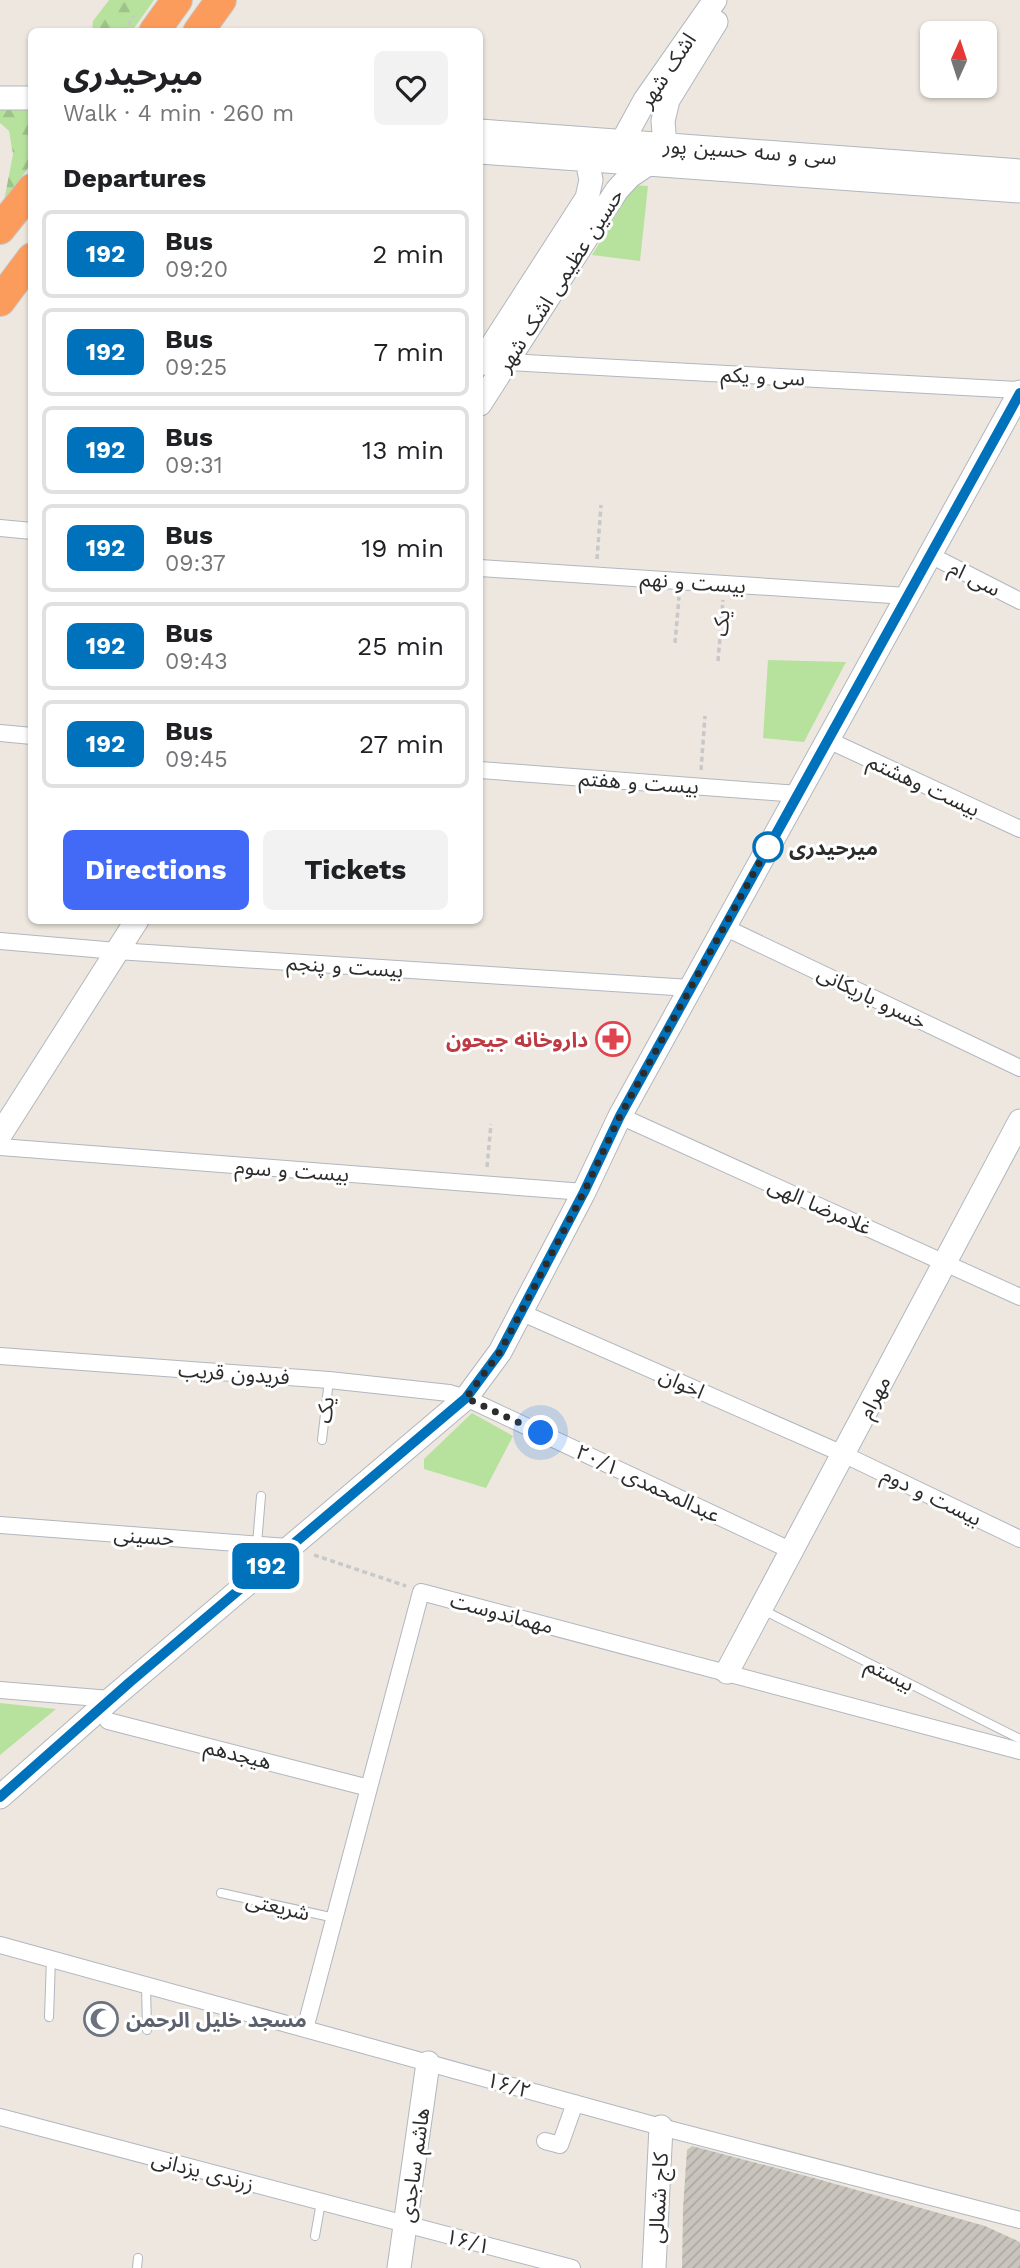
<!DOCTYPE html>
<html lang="en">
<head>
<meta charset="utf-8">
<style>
  :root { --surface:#fff; --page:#f2f2f2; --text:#202124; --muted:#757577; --line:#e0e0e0; --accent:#436af6 }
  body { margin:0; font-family:"Work Sans","Noto Sans Arabic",sans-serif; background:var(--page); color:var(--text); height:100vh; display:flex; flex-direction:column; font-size:26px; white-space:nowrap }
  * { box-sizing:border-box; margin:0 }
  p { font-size:23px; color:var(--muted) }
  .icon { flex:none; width:38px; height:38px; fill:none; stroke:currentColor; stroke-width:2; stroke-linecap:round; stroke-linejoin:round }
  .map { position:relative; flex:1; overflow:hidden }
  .details { position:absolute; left:28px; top:28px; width:455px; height:896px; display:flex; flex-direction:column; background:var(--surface); border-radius:10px; box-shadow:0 2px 5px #0004 }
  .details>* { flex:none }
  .badge { padding:0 14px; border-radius:10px; font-size:24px; line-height:46px }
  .needle { width:46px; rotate:3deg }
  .fabs { position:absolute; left:920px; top:21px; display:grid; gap:14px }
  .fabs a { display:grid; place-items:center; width:77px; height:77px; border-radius:10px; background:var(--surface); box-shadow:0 2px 5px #0004; font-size:35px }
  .you { position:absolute; width:35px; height:35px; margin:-18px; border:5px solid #fff; border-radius:50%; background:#1a73e8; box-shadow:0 0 0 10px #1a73e833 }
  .map>.badge { position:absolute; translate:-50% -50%; box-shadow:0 0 0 4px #fff }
  h2 { padding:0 35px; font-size:26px; line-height:63px }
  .round { display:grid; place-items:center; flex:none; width:74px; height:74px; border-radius:10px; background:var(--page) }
  .headline { display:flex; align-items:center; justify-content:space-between; height:119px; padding:0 35px }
  h1 { font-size:33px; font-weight:700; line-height:52px }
  .action { display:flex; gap:14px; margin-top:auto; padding:14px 35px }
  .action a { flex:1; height:80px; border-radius:10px; background:var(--accent); color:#fff; font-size:28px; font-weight:700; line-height:80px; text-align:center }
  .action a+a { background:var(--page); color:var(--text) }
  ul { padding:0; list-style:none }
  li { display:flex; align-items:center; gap:21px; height:88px; margin:0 14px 10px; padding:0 21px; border:4px solid var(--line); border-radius:10px }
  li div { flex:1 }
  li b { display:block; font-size:26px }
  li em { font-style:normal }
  li .badge { min-width:77px; font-weight:700; text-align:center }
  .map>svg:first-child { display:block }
</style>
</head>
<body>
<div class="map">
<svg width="1020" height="2268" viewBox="0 0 1020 2268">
  <defs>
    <pattern id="forest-firs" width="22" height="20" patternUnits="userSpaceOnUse" patternTransform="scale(1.75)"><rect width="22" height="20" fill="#b7e29d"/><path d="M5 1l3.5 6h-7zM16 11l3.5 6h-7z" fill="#9ec287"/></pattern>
    <pattern id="building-hatch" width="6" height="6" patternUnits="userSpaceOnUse" patternTransform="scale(1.75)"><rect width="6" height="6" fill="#c9c5bd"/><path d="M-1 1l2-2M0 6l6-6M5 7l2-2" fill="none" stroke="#ada9a3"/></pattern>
  </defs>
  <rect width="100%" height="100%" fill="#ede7df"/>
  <path fill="url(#forest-firs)" d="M 109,0 L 154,0 L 132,31 L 92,31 L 93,21 Z
    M 0,104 L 31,104 L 31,164 L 4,201 L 13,154 L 9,131 L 0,123 Z"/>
  <path fill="#b7e29d" d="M 634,185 L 648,186 L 640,261 L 592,255 Z
    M 768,660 L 846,662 L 804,742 L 763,738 Z
    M 472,1413 L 513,1436 L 486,1488 L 424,1469 L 424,1459 Z
    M 0,1703 L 56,1709 L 0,1755 Z"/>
  <path fill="url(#building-hatch)" d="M 692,2146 L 814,2178 L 985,2226 L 1020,2242 L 1020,2268 L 682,2268 L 683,2209 L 687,2150 Z"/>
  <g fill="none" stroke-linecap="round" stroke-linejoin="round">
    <g stroke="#b2b6bf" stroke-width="10">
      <path id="lane" d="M 322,1440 L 329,1380
        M 257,1544 L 261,1496
        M 763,1610 L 1020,1739
        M 221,1893 L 335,1918
        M 146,1984 L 147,2030
        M 49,2017 L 51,1958
        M 315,2236 L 321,2202
        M 137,2268 L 138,2258"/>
    </g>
    <g stroke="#b2b6bf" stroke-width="18">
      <path id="street" d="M 506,362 L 1020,390
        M 0,528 L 32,531
        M 930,555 L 1020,601
        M 480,568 L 907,596
        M 0,733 L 32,736
        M 828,740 L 1020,829
        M 480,770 L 798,794
        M 724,927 L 1020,1068
        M 0,941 L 117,951 L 690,988
        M 620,1116 L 1020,1297
        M 0,1147 L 584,1192
        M 520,1312 L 843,1454 L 1020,1539
        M 0,1356 L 329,1380 L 449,1393 L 466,1398 L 792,1551
        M 0,1525 L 288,1547
        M 0,1690 L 111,1699
        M 108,1721 L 369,1788
        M 0,1945 L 661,2127 L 1020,2220
        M 305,2029 L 421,1592 L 1020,1751
        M 0,2117 L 572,2268
        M 545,2141 L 560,2145 L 575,2103"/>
    </g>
    <g stroke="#b2b6bf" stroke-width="25">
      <path id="secondary" d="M 0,98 L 32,98
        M 480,131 L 1020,171
        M 622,142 L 645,100 L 715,0
        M 665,145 L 663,121 L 668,100 L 716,22
        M 480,152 L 1020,191
        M 480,364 L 587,198 L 591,180 L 587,160
        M 480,404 L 617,190 L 630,176 L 648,164
        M 0,1135 L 137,920
        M 727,1672 L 1020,1121
        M 0,1797 L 111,1699 L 466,1398 L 500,1352 L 584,1192 L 620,1116 L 1020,392
        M 399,2268 L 428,2063
        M 654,2268 L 661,2127"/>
    </g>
    <g stroke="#c8c8c8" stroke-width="32">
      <path id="highway" d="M 154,32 L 177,0
        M 198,32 L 221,0
        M 0,229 L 32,189
        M 0,301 L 32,258"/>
    </g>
    <path stroke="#c8c8c8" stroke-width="3.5" stroke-dasharray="5 3.5" stroke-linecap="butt" d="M 123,32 L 134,16
      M 597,559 L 601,505
      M 675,643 L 679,597
      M 718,661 L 723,600
      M 701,770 L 705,716
      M 487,1167 L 491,1124
      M 314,1555 L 406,1586"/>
    <use href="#lane" stroke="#fff" stroke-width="8"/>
    <use href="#street" stroke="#fff" stroke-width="16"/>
    <use href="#secondary" stroke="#fff" stroke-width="23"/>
    <use href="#highway" stroke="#fb9c5c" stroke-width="30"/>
  </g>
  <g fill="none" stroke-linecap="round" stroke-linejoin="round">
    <g stroke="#fff" stroke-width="16">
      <path id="line" d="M 0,1797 L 130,1682 L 466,1398 L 500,1352 L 584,1192 L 620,1116 L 1020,393"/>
    </g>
    <use href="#line" stroke="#0072bc" stroke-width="10"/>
    <path stroke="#2c2c2c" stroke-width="7" stroke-dasharray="0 12.6" d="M 541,1433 L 466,1398 L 500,1352 L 584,1192 L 620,1116 L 773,838 L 768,847"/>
  </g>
  <defs>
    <g id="pharmacy-ring" transform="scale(1.75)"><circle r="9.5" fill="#fff" stroke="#e0444e" stroke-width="1.5"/><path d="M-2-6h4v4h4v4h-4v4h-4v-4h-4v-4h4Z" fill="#e0444e"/></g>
    <g id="mosque-ring" transform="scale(1.75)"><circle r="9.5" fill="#fff" stroke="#6b7280" stroke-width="1.5"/><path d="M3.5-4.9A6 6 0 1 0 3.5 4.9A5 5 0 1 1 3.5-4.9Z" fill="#6b7280"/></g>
  </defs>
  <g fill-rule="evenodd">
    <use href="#pharmacy-ring" x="613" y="1039"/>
    <use href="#mosque-ring" x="101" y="2019"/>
  </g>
  <circle fill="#fff" stroke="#0072bc" stroke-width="3.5" cx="768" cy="847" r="14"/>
  <g text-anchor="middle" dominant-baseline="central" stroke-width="6" stroke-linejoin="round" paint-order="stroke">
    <g font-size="21" fill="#2c2c2c" stroke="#fff">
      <text transform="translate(667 70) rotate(-56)">اشک شهر</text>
      <text transform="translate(750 151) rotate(4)">سی و سه حسین پور</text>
      <text transform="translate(560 280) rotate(-57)">حسین عظیمی اشک شهر</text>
      <text transform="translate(763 376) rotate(3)">سی و یکم</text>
      <text transform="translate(975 578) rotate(27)">سی ام</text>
      <text transform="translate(693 582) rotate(4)">بیست و نهم</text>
      <text transform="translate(721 623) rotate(-85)">یک</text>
      <text transform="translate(639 782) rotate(4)">بیست و هفتم</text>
      <text transform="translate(924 785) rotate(25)">بیست وهشتم</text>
      <text transform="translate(345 966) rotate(4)">بیست و پنجم</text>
      <text transform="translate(872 997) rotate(26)">خسرو باریکانی</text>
      <text transform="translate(292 1170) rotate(4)">بیست و سوم</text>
      <text transform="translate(820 1206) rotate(24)">غلامرضا الهی</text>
      <text transform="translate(234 1373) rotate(4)">فریدون قریب</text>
      <text transform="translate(682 1383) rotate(24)">اخوان</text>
      <text transform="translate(874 1397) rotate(-62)">مهرام</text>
      <text transform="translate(325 1410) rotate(-84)">یک</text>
      <text transform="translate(648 1483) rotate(25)">عبدالمحمدی ۲۰/۱</text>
      <text transform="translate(932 1496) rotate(26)">بیست و دوم</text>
      <text transform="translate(144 1536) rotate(4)">حسینی</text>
      <text transform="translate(502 1613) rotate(15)">مهماندوست</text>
      <text transform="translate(890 1674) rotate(26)">بیستم</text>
      <text transform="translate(238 1754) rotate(14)">هیجدهم</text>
      <text transform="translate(278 1906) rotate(13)">شریعتی</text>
      <text transform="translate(509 2085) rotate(16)">۱۶/۲</text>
      <text transform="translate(414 2165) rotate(-82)">هاشم ساجدی</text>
      <text transform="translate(203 2171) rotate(15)">زرندی یزدانی</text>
      <text transform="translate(658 2198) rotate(-87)">کاج شمالی</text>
      <text transform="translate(468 2241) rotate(15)">۱۶/۱</text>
    </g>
    <g font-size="21" font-weight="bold" fill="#2c2c2c" stroke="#fff" text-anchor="start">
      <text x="789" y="847">میرحیدری</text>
    </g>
    <g font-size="21" font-weight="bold" fill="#be3a42" stroke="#fff" text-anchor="end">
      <text x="588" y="1039">داروخانه جیحون</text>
    </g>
    <g font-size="21" font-weight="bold" fill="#5b616d" stroke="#fff" text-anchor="start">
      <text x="126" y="2019">مسجد خلیل الرحمن</text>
    </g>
  </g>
</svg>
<div class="fabs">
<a><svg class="needle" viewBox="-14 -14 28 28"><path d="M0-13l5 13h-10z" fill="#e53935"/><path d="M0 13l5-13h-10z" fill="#757577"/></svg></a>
</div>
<div class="you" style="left:541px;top:1433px"></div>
<b class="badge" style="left:266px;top:1566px;background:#0072bc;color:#fff">192</b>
<section class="details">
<div class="headline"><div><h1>میرحیدری</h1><p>Walk · 4 min · 260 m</p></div><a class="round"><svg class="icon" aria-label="heart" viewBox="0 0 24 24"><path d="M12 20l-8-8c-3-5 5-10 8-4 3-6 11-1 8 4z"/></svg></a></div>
<h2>Departures</h2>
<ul>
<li><span class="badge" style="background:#0072bc;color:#fff">192</span><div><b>Bus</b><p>09:20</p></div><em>2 min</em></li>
<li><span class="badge" style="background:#0072bc;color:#fff">192</span><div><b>Bus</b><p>09:25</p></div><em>7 min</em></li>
<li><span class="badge" style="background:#0072bc;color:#fff">192</span><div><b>Bus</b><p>09:31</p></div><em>13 min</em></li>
<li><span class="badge" style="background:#0072bc;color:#fff">192</span><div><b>Bus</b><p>09:37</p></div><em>19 min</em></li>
<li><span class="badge" style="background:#0072bc;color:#fff">192</span><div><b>Bus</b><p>09:43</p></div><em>25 min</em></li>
<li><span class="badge" style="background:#0072bc;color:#fff">192</span><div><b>Bus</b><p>09:45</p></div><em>27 min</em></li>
</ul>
<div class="action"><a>Directions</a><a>Tickets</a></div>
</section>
</div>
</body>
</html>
